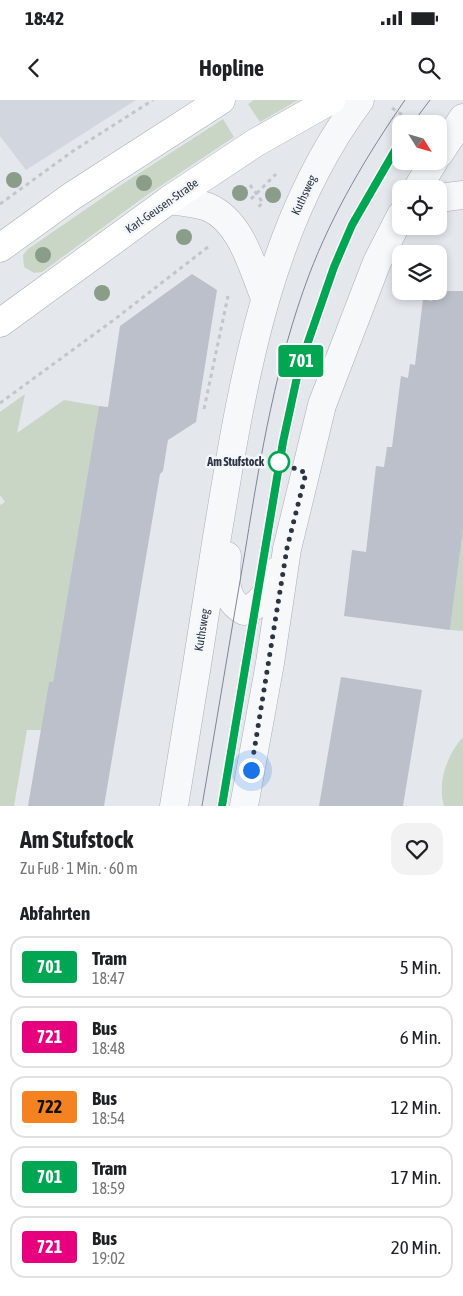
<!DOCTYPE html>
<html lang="de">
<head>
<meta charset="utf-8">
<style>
  :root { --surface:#fff; --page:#f2f2f2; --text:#202124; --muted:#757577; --line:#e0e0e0 }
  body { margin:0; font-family:"Asap Condensed",sans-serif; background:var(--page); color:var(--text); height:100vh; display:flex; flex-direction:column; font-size:19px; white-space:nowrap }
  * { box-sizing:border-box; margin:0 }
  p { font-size:16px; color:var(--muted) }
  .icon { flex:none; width:28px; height:28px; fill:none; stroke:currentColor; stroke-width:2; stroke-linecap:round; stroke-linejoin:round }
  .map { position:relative; height:706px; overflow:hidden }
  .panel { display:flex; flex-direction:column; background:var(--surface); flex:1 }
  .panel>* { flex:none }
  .badge { padding:0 10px; border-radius:4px; font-size:18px; line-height:32px }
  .needle { width:32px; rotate:127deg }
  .tools { position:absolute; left:392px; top:15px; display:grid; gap:10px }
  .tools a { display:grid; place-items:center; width:55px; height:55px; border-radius:10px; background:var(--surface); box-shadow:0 2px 8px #0003; font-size:25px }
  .you { position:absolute; width:25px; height:25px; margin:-12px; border:4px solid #fff; border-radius:50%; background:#1a73e8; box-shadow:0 0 0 8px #1a73e833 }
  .map>.badge { position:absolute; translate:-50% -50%; box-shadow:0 0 0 2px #fff }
  h2 { padding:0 20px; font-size:19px; line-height:45px }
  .round { display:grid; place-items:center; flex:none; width:52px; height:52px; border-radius:15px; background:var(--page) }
  .head { display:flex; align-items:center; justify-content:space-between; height:85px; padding:0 20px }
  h1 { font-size:24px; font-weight:700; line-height:38px }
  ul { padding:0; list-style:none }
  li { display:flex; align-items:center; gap:15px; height:62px; margin:0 10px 8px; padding:0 10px; border:2px solid var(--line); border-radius:15px }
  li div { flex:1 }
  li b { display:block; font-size:19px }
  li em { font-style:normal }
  li .badge { min-width:55px; font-weight:700; text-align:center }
  .status { display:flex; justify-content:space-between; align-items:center; height:35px; padding:0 25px; background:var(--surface); direction:ltr }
  .status svg { height:14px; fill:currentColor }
  header { display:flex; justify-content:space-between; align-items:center; height:65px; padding:0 20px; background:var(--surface); font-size:22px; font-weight:700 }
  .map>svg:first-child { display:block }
</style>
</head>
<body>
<div class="status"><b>18:42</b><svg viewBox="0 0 49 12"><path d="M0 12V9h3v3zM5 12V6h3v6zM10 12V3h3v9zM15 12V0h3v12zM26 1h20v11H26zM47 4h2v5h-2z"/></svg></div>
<header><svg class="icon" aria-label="back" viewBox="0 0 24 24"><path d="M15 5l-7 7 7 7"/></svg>Hopline<svg class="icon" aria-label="search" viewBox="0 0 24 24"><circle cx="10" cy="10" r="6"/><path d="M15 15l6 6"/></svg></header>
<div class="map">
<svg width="463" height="706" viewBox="0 0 463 706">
  <rect width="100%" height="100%" fill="#e4e7ec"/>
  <path fill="#d2d6de" d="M 0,0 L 136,0 L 26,70 L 0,36 Z"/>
  <path fill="#c9d6c5" d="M 254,0 L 298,0 L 260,22 L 248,4 Z
    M 223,19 L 234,37 L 147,95 L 42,172 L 34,173 L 24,167 L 23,155 L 28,149 L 121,85 Z
    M 25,294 L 17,333 L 64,300 L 99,306 L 53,582 L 49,582 L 41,630 L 27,630 L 14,706 L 0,706 L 0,405 L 5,402 L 0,395 L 0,312 Z
    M 463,429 L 463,531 L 450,530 Z
    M 463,637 L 463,706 L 444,706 C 437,682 447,655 463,637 Z"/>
  <path fill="#bbc0ca" d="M 192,174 L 217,190 L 196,322 L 168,340 L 163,371 L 160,374 L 104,706 L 28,706 L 49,582 L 53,582 L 99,306 L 108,307 L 120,226 Z
    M 433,191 L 463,191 L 463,429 L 450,530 L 344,516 L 352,450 L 366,452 L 376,366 L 384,367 L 387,347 L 392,347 L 401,276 L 408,278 L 410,264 L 415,265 L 423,199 L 432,201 Z
    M 341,577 L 422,590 L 403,706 L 319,706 Z"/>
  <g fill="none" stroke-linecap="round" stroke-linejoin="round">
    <g stroke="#a9aeb7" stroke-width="29">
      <path id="minor" d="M 439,98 L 463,95
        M 169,100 C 182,102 196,103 208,107 C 242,122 252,167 265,198"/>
    </g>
    <g stroke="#a9aeb7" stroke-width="29">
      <path id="tertiary" d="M 439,54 L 463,18
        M 417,89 L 434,61
        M 227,456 C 226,477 222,499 244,511 C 263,505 269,488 277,471
        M 174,706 C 189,616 203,527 217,437 C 242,287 266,125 360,0
        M 244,706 L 270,563 L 287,449 L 322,305 L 377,162 L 401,115"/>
    </g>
    <g stroke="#a9aeb7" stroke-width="29">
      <path id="secondary" d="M 0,148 L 72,96 L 221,0
        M 0,223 L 169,100 L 255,43 L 331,0"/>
    </g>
    <path stroke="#c2c5cb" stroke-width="3" stroke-dasharray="4 4" stroke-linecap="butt" d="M 392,8 L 416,24
      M 250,85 L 263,103 L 258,107
      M 251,99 L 276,74
      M 0,104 L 73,51 L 153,0
      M 0,303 L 115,219 L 208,147
      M 204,309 L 228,196"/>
    <use href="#minor" stroke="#f7f8fa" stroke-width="28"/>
    <use href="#tertiary" stroke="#f7f8fa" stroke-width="28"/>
    <use href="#secondary" stroke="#fff" stroke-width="28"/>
    <path stroke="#7d8696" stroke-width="1" d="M 412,24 L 430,0
      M 202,706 C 217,619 231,533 246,446 C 261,353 276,263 309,175 C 333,112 367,55 405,0
      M 222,706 L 283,342 L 299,268 L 334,167 L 353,125 L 401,40"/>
  </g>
  <g fill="#899d89">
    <circle cx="14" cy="80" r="8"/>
    <circle cx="144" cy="83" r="8"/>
    <circle cx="240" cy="93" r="8"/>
    <circle cx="273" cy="95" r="8"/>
    <circle cx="184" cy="137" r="8"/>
    <circle cx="43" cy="155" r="8"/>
    <circle cx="102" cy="193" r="8"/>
  </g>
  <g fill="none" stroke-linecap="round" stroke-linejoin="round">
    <g stroke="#fff" stroke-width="11">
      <path id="line" d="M 222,706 L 283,342 L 299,268 L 334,167 L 352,125 L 401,40"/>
    </g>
    <use href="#line" stroke="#00a651" stroke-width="8"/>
    <path stroke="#2b3445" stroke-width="5" stroke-dasharray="0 9" d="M 251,670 L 287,448 L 306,373 L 279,362"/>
  </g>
  <circle fill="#fff" stroke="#00a651" stroke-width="2.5" cx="279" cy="362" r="10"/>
  <g text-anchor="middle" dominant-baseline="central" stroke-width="5" stroke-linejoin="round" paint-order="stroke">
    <g font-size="12" fill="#2b3445" stroke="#f4f6f9">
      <text transform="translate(304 95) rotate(-65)">Kuthsweg</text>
      <text transform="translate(162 106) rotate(-35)">Karl-Geusen-Straße</text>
      <text transform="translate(202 530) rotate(-81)">Kuthsweg</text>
    </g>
    <g font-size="12" font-weight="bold" fill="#2b3445" stroke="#f4f6f9" text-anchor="end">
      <text x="264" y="362">Am Stufstock</text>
    </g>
  </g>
</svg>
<div class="tools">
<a><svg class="needle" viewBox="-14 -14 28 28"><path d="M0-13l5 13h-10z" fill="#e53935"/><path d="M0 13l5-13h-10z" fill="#757577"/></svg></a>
<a><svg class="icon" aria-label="locate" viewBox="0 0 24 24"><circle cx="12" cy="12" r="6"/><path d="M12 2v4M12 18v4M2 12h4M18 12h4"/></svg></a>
<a><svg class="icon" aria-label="layers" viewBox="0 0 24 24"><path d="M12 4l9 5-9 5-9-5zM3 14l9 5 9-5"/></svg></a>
</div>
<div class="you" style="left:251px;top:670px"></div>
<b class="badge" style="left:301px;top:261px;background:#00a651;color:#fff">701</b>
</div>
<section class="panel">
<div class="head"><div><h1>Am Stufstock</h1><p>Zu Fuß · 1 Min. · 60 m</p></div><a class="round"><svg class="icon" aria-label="heart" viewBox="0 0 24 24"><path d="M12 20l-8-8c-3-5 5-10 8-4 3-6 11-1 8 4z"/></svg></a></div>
<h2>Abfahrten</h2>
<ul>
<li><span class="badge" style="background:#00a651;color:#fff">701</span><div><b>Tram</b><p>18:47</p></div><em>5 Min.</em></li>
<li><span class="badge" style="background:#e6007e;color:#fff">721</span><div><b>Bus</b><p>18:48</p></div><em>6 Min.</em></li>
<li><span class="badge" style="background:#f58220;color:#111">722</span><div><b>Bus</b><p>18:54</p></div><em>12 Min.</em></li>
<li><span class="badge" style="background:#00a651;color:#fff">701</span><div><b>Tram</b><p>18:59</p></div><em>17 Min.</em></li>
<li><span class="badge" style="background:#e6007e;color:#fff">721</span><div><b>Bus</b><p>19:02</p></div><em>20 Min.</em></li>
</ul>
</section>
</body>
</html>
